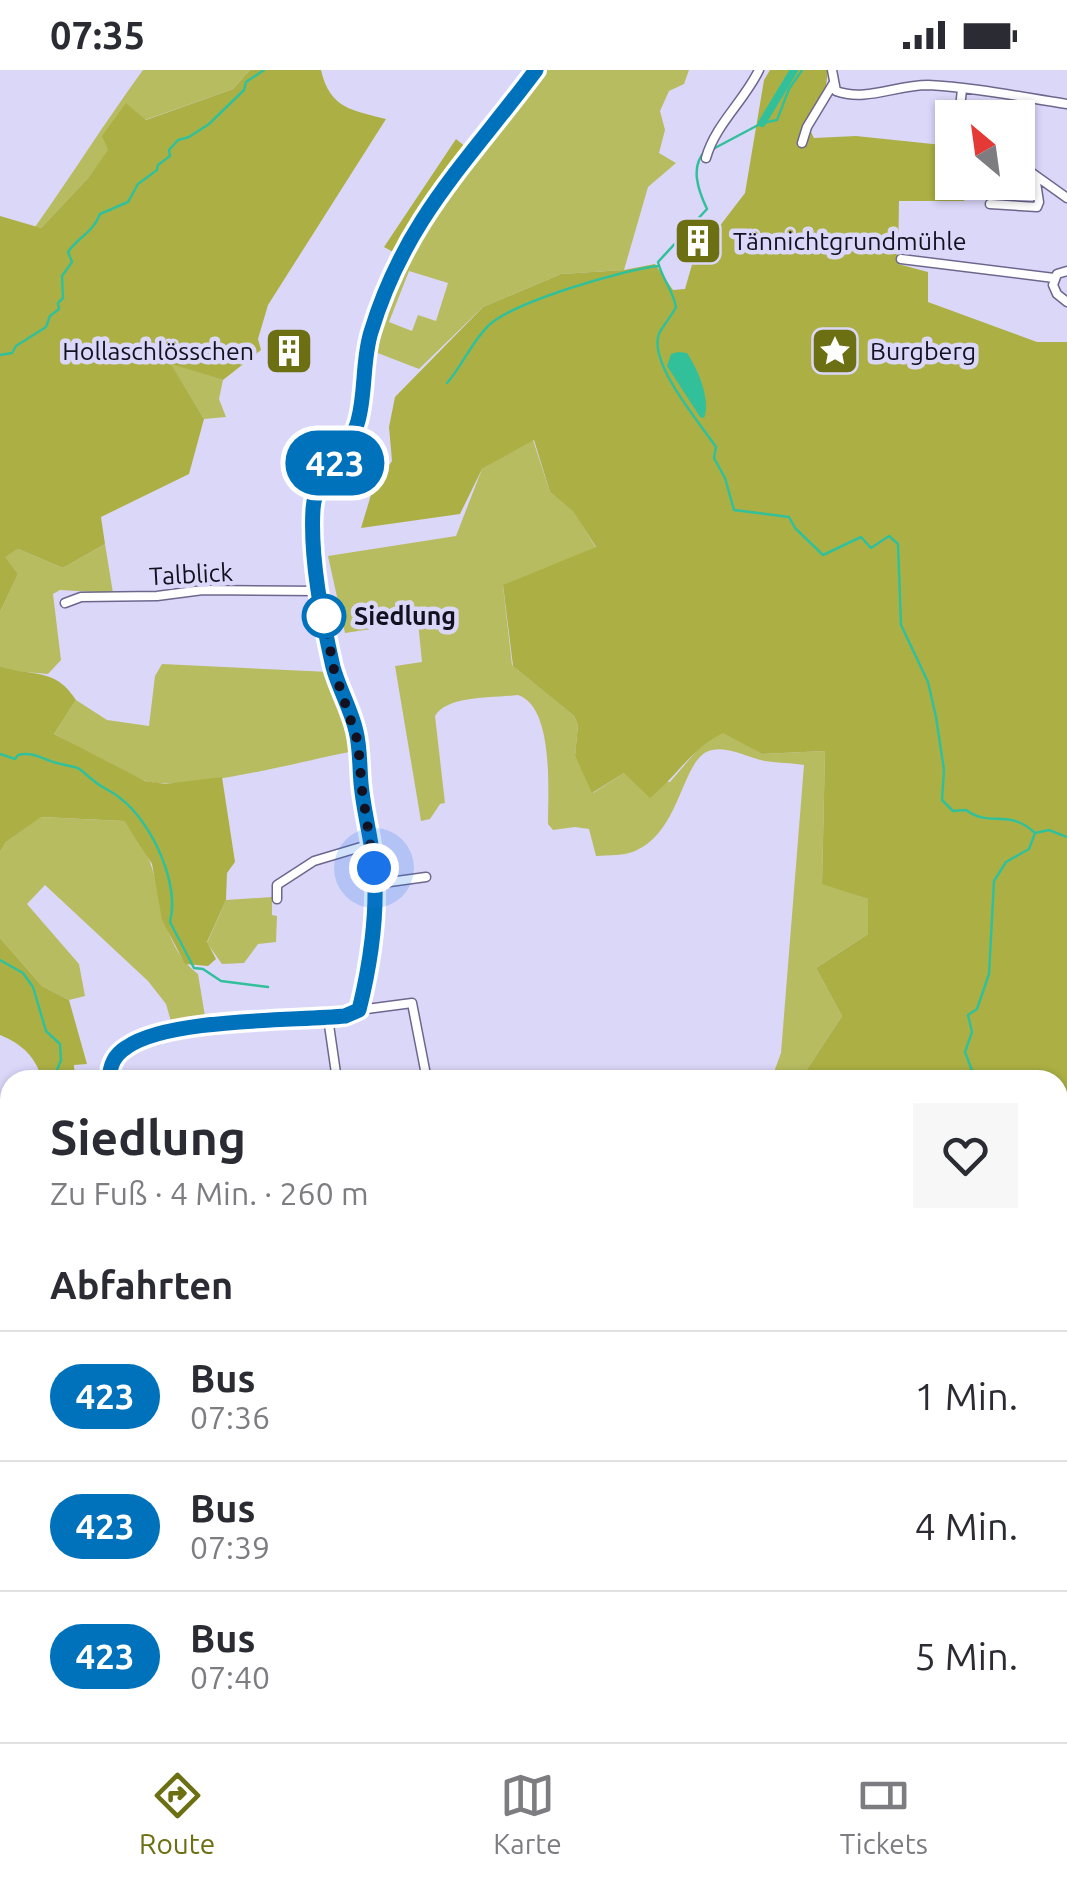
<!DOCTYPE html>
<html lang="de">
<head>
<meta charset="utf-8">
<style>
  :root { --surface:#fff; --page:#f7f7f7; --text:#2b2b33; --muted:#7c7c81; --line:#e1e1e2; --accent:#6d6f13 }
  body { margin:0; font-family:Ubuntu,sans-serif; background:var(--page); color:var(--text); height:100vh; display:flex; flex-direction:column; font-size:38px; white-space:nowrap }
  * { box-sizing:border-box; margin:0 }
  p { font-size:32px; color:var(--muted) }
  .icon { flex:none; width:55px; height:55px; fill:none; stroke:currentColor; stroke-width:2; stroke-linecap:round; stroke-linejoin:round }
  .map { position:relative; flex:1; overflow:hidden }
  .drawer { position:absolute; left:0px; top:1000px; width:1068px; height:672px; display:flex; flex-direction:column; background:var(--surface); border-radius:30px 30px 0 0; box-shadow:0 2px 8px #0004 }
  .drawer>* { flex:none }
  .badge { padding:0 20px; border-radius:32px; font-size:35px; line-height:65px }
  .needle { width:65px; rotate:331deg }
  .buttons { position:absolute; left:935px; top:30px; display:grid; gap:20px }
  .buttons a { display:grid; place-items:center; width:100px; height:100px; border-radius:0px; background:var(--surface); box-shadow:0 2px 8px #0004; font-size:50px }
  .you { position:absolute; width:50px; height:50px; margin:-25px; border:8px solid #fff; border-radius:50%; background:#1a73e8; box-shadow:0 0 0 15px #1a73e833 }
  .map>.badge { position:absolute; translate:-50% -50%; box-shadow:0 0 0 5px #fff }
  h2 { padding:0 50px; font-size:38px; line-height:90px }
  .round { display:grid; place-items:center; flex:none; width:105px; height:105px; border-radius:0px; background:var(--page) }
  .summary { display:flex; align-items:center; justify-content:space-between; height:170px; padding:0 50px }
  h1 { font-size:48px; font-weight:700; line-height:75px }
  ul { padding:0; list-style:none }
  li { display:flex; align-items:center; gap:30px; height:130px; padding:0 50px; border-top:2px solid var(--line) }
  li div { flex:1 }
  li b { display:block; font-size:38px }
  li em { font-style:normal }
  li .badge { min-width:110px; font-weight:700; text-align:center }
  .status { display:flex; justify-content:space-between; align-items:center; height:70px; padding:0 50px; background:var(--surface); direction:ltr }
  .status svg { height:28px; fill:currentColor }
  .menu { display:flex; justify-content:space-around; align-items:center; height:140px; border-top:2px solid var(--line); background:var(--surface); font-size:28px; color:var(--muted) }
  .menu a { display:grid; justify-items:center; gap:5px }
  .menu .on { color:var(--accent) }
  .map>svg:first-child { display:block }
</style>
</head>
<body>
<div class="status"><b>07:35</b><svg viewBox="0 0 49 12"><path d="M0 12V9h3v3zM5 12V6h3v6zM10 12V3h3v9zM15 12V0h3v12zM26 1h20v11H26zM47 4h2v5h-2z"/></svg></div>
<div class="map">
<svg width="1067" height="1672" viewBox="0 0 1067 1672">
  <rect width="100%" height="100%" fill="#dbd7f9"/>
  <path fill="#b8bc60" fill-rule="evenodd" d="M 143,0 L 250,0 L 233,19 L 145,50 L 127,34 L 109,80 L 88,108 L 41,158 L 35,157 C 72,105 105,52 143,0 Z
    M 540,0 L 689,0 L 684,14 L 669,21 L 660,41 L 665,60 L 659,83 L 676,93 L 648,117 L 624,200 L 561,204 L 483,237 L 419,299 L 370,280 L 410,174 L 461,98 ZM 409,201 L 448,213 L 436,251 L 418,245 L 412,261 L 389,252 Z
    M 170,293 L 223,310 L 219,329 L 226,347 L 204,349 Z
    M 533,370 L 550,422 L 573,440 L 596,478 L 503,516 L 512,595 L 574,646 L 578,655 L 575,686 L 593,723 L 624,703 L 670,712 L 705,671 L 723,662 L 762,684 L 825,681 L 822,813 L 868,829 L 868,864 L 816,898 L 842,946 L 800,1010 L 771,1010 L 781,983 L 804,695 C 792,693 778,693 765,691 C 748,688 730,676 712,680 C 681,686 683,760 635,781 C 624,786 609,785 596,786 L 589,759 L 575,757 L 553,760 L 548,754 C 548,721 554,637 518,625 C 495,628 447,625 435,646 L 445,733 L 440,734 L 430,749 L 421,751 L 395,596 L 422,592 L 418,552 L 345,563 L 328,486 L 456,466 L 482,399 Z
    M 105,474 L 113,523 L 60,520 L 53,524 L 61,590 L 48,604 L 14,601 L 0,596 L 0,542 L 18,504 L 4,487 L 18,479 L 63,498 Z
    M 162,594 L 330,602 L 353,667 L 350,675 L 354,675 L 354,681 C 306,690 193,721 150,712 C 120,705 81,678 54,664 L 76,630 L 107,650 L 149,656 L 155,606 Z
    M 40,747 L 124,751 C 133,765 148,782 152,798 C 163,836 164,878 198,904 L 206,952 L 173,958 L 166,934 L 148,911 L 45,815 L 27,834 L 79,894 L 85,926 L 69,930 L 42,916 L 0,868 L 0,782 L 6,772 Z
    M 272,827 L 272,845 L 277,846 L 276,872 L 258,874 L 244,893 L 222,894 L 207,873 L 226,830 Z"/>
  <path fill="#acb044" d="M 250,0 L 321,0 C 330,39 352,40 386,49 L 268,235 L 258,269 L 261,280 L 223,310 L 171,294 L 204,349 L 189,404 L 101,447 L 105,474 L 63,498 L 18,479 L 5,487 L 18,504 L 0,542 L 0,146 L 41,158 L 88,108 L 108,80 L 102,66 L 126,33 L 146,50 L 233,19 Z
    M 770,0 L 828,0 L 826,16 L 809,58 L 814,68 L 856,66 L 952,76 L 952,112 L 971,113 L 964,131 L 899,131 L 898,194 L 928,202 L 928,232 L 1037,272 L 1067,272 L 1067,1108 L 1058,1118 L 1058,1010 L 800,1010 L 842,946 L 816,898 L 868,864 L 868,829 L 822,814 L 825,681 L 762,684 L 723,663 C 693,677 676,707 650,728 L 624,703 L 592,723 L 575,686 L 578,655 L 574,646 L 513,596 L 503,515 L 596,477 L 573,441 L 550,422 L 534,370 L 482,399 L 460,444 L 361,458 L 374,415 L 392,391 L 389,357 L 395,327 L 483,237 L 561,204 L 624,200 L 655,194 L 673,220 L 685,219 L 693,191 L 745,123 L 764,10 Z
    M 456,69 L 467,78 L 418,141 L 395,183 L 384,177 Z
    M 0,596 C 33,608 54,596 76,630 L 54,664 L 145,711 L 165,714 L 222,707 L 235,792 L 227,803 L 226,830 L 207,872 L 216,889 L 208,896 L 185,894 L 162,850 L 152,794 L 124,751 L 41,747 L 6,772 L 0,782 Z
    M 0,868 L 42,916 L 69,930 L 87,994 L 74,995 L 75,1010 L 42,1010 C 36,987 22,974 0,965 Z
    M 1067,1149 L 1067,1397 L 1058,1395 L 1058,1154 Z
    M 1058,1480 L 1067,1491 L 1067,1672 L 703,1672 L 704,1662 L 1058,1662 Z"/>
  <path fill="#32c09b" d="M 678,282 L 687,283 C 698,299 711,330 704,348 L 700,347 L 667,296 L 671,284 Z"/>
  <g fill="none" stroke-linecap="round" stroke-linejoin="round">
    <path stroke="#32c09b" stroke-width="2.5" d="M 713,79 L 762,53 L 777,50 L 789,19 L 802,0
      M 705,81 C 690,97 698,120 707,139 L 658,192 C 662,209 673,220 676,237 C 671,247 663,255 659,264 C 648,293 700,353 716,377 L 714,388 L 725,408 L 734,440 L 789,447 L 795,458 L 823,485 L 861,467 L 871,478 L 889,466 L 898,474 L 901,555 L 928,612 L 936,647 L 944,700 L 942,730 L 953,741 L 966,740 C 990,758 1009,738 1035,763 L 1029,779 L 1006,792 L 994,811 L 989,904 L 977,939 L 968,945 L 972,962 L 965,982 L 973,1003 L 970,1010
      M 0,285 L 12,283 L 16,276 L 46,257 L 50,246 L 59,239 L 58,233 L 63,228 L 62,206 L 72,192 L 68,182 C 78,167 93,163 100,144 L 128,132 L 138,114 L 157,100 L 158,95 L 170,86 L 169,80 L 178,70 L 189,67 L 209,54 L 244,20 L 246,12 L 264,0
      M 447,313 C 462,296 471,273 488,256 C 513,232 622,200 658,196
      M 0,684 L 15,689 L 18,685 C 36,681 44,691 61,694 C 85,699 76,697 94,711 C 102,718 112,721 120,728 C 152,752 180,814 170,852 L 194,898 L 203,899 L 221,911 L 268,917
      M 1035,763 L 1049,760 L 1067,767
      M 0,890 L 23,903 L 33,917 L 46,961 L 60,974 L 61,990 L 53,1010
      M 1058,1269 L 1067,1266
      M 1058,1651 L 1067,1651
      M 921,1662 L 928,1662
      M 779,1672 L 786,1666 L 807,1669 L 836,1662"/>
    <path stroke="#32c09b" stroke-width="8" d="M 762,53 L 794,0"/>
    <g stroke="#6d678e" stroke-width="11">
      <path id="minor" d="M 832,0 L 836,21 C 866,32 896,15 928,15 C 974,17 1021,27 1067,34
        M 959,48 L 962,19
        M 802,73 L 807,57 L 833,14
        M 706,88 C 715,55 744,31 759,0
        M 1018,93 L 1067,128
        M 990,134 L 1037,137 L 1039,132 L 1035,106
        M 901,189 L 1054,208
        M 1067,201 L 1057,204 L 1053,215 L 1057,224 L 1067,232
        M 65,533 L 81,527 L 157,526 L 203,520 L 320,521
        M 375,814 L 426,807
        M 277,829 L 277,815 L 314,791 L 371,774
        M 359,940 L 412,933 L 427,1010
        M 328,948 L 337,1010
        M 109,1010 C 110,995 114,985 127,977 C 168,947 292,952 345,946 L 359,940 C 369,896 378,843 374,797 C 372,772 365,747 362,722 C 359,702 361,681 356,661 C 351,642 342,623 336,604 C 322,563 310,482 313,439 C 315,405 349,383 358,352 C 366,322 362,291 371,261 C 405,149 469,90 536,0
        M 0,1094 L 10,1094
        M 0,1195 L 10,1217
        M 0,1494 L 10,1493
        M 113,1662 L 115,1672"/>
    </g>
    <use href="#minor" stroke="#fff" stroke-width="8"/>
  </g>
  <g fill="none" stroke-linecap="round" stroke-linejoin="round">
    <g stroke="#fff" stroke-width="22">
      <path id="line" d="M 109,1010 C 110,995 114,985 127,977 C 168,948 292,951 345,946 L 359,940 C 370,896 378,842 374,797 C 372,772 365,747 362,722 C 359,702 361,681 356,661 C 351,639 339,619 333,597 C 322,548 310,489 313,439 C 315,405 349,383 358,351 C 366,322 362,291 371,262 C 405,149 469,90 536,0"/>
    </g>
    <use href="#line" stroke="#0072bc" stroke-width="15"/>
    <path stroke="#13111f" stroke-width="10" stroke-dasharray="0 18" d="M 324,546 L 334,600 L 358,672 L 362,720 L 374,798"/>
  </g>
  <defs>
    <g id="building-square" transform="scale(2.5)"><rect x="-9" y="-9" width="18" height="18" rx="4" fill="#6d6f13" stroke="#dbd7f9"/><path d="M-4-6H4V6H1V3H-1V6H-4ZM-2.5-4.3h1.7v1.8h-1.7ZM.8-4.3h1.7v1.8H.8ZM-2.5-1h1.7V.8h-1.7ZM.8-1h1.7V.8H.8Z" fill="#fff"/></g>
    <g id="sight-square" transform="scale(2.5)"><rect x="-9" y="-9" width="18" height="18" rx="4" fill="#6d6f13" stroke="#dbd7f9"/><path d="M0-6L1.8-2.2L6-1.7L2.9 1.2L3.7 5.4L0 3.3L-3.7 5.4L-2.9 1.2L-6-1.7L-1.8-2.2Z" fill="#fff"/></g>
  </defs>
  <g fill-rule="evenodd">
    <use href="#building-square" x="698" y="171"/>
    <use href="#building-square" x="289" y="281"/>
    <use href="#sight-square" x="835" y="281"/>
  </g>
  <circle fill="#fff" stroke="#0072bc" stroke-width="5" cx="324" cy="546" r="20"/>
  <g text-anchor="middle" dominant-baseline="central" stroke-width="9" stroke-linejoin="round" paint-order="stroke">
    <g font-size="25" fill="#13111f" stroke="#dbd7f9" text-anchor="start">
      <text x="733" y="171">Tännichtgrundmühle</text>
      <text x="254" y="281" text-anchor="end">Hollaschlösschen</text>
      <text x="870" y="281">Burgberg</text>
    </g>
    <g font-size="25" fill="#13111f" stroke="#dbd7f9">
      <text transform="translate(191 504) rotate(-3)">Talblick</text>
    </g>
    <g font-size="25" font-weight="bold" fill="#13111f" stroke="#dbd7f9" text-anchor="start">
      <text x="354" y="546">Siedlung</text>
    </g>
  </g>
</svg>
<div class="buttons">
<a><svg class="needle" viewBox="-14 -14 28 28"><path d="M0-13l5 13h-10z" fill="#e53935"/><path d="M0 13l5-13h-10z" fill="#7c7c81"/></svg></a>
</div>
<div class="you" style="left:374px;top:798px"></div>
<b class="badge" style="left:335px;top:393px;background:#0072bc;color:#fff">423</b>
<section class="drawer">
<div class="summary"><div><h1>Siedlung</h1><p>Zu Fuß · 4 Min. · 260 m</p></div><a class="round"><svg class="icon" aria-label="heart" viewBox="0 0 24 24"><path d="M12 20l-8-8c-3-5 5-10 8-4 3-6 11-1 8 4z"/></svg></a></div>
<h2>Abfahrten</h2>
<ul>
<li><span class="badge" style="background:#0072bc;color:#fff">423</span><div><b>Bus</b><p>07:36</p></div><em>1 Min.</em></li>
<li><span class="badge" style="background:#0072bc;color:#fff">423</span><div><b>Bus</b><p>07:39</p></div><em>4 Min.</em></li>
<li><span class="badge" style="background:#0072bc;color:#fff">423</span><div><b>Bus</b><p>07:40</p></div><em>5 Min.</em></li>
</ul>
</section>
</div>
<nav class="menu">
<a class="on"><svg class="icon" aria-label="directions" viewBox="0 0 24 24"><path d="M12 3l9 9-9 9-9-9zM9 14v-3h6M13 9l2 2-2 2"/></svg>Route</a>
<a><svg class="icon" aria-label="map" viewBox="0 0 24 24"><path d="M3 6l6-2 6 2 6-2v14l-6 2-6-2-6 2zM9 4v14M15 6v14"/></svg>Karte</a>
<a><svg class="icon" aria-label="tickets" viewBox="0 0 24 24"><path d="M3 7h18v10H3zM15 7v10"/></svg>Tickets</a>
</nav>
</body>
</html>
